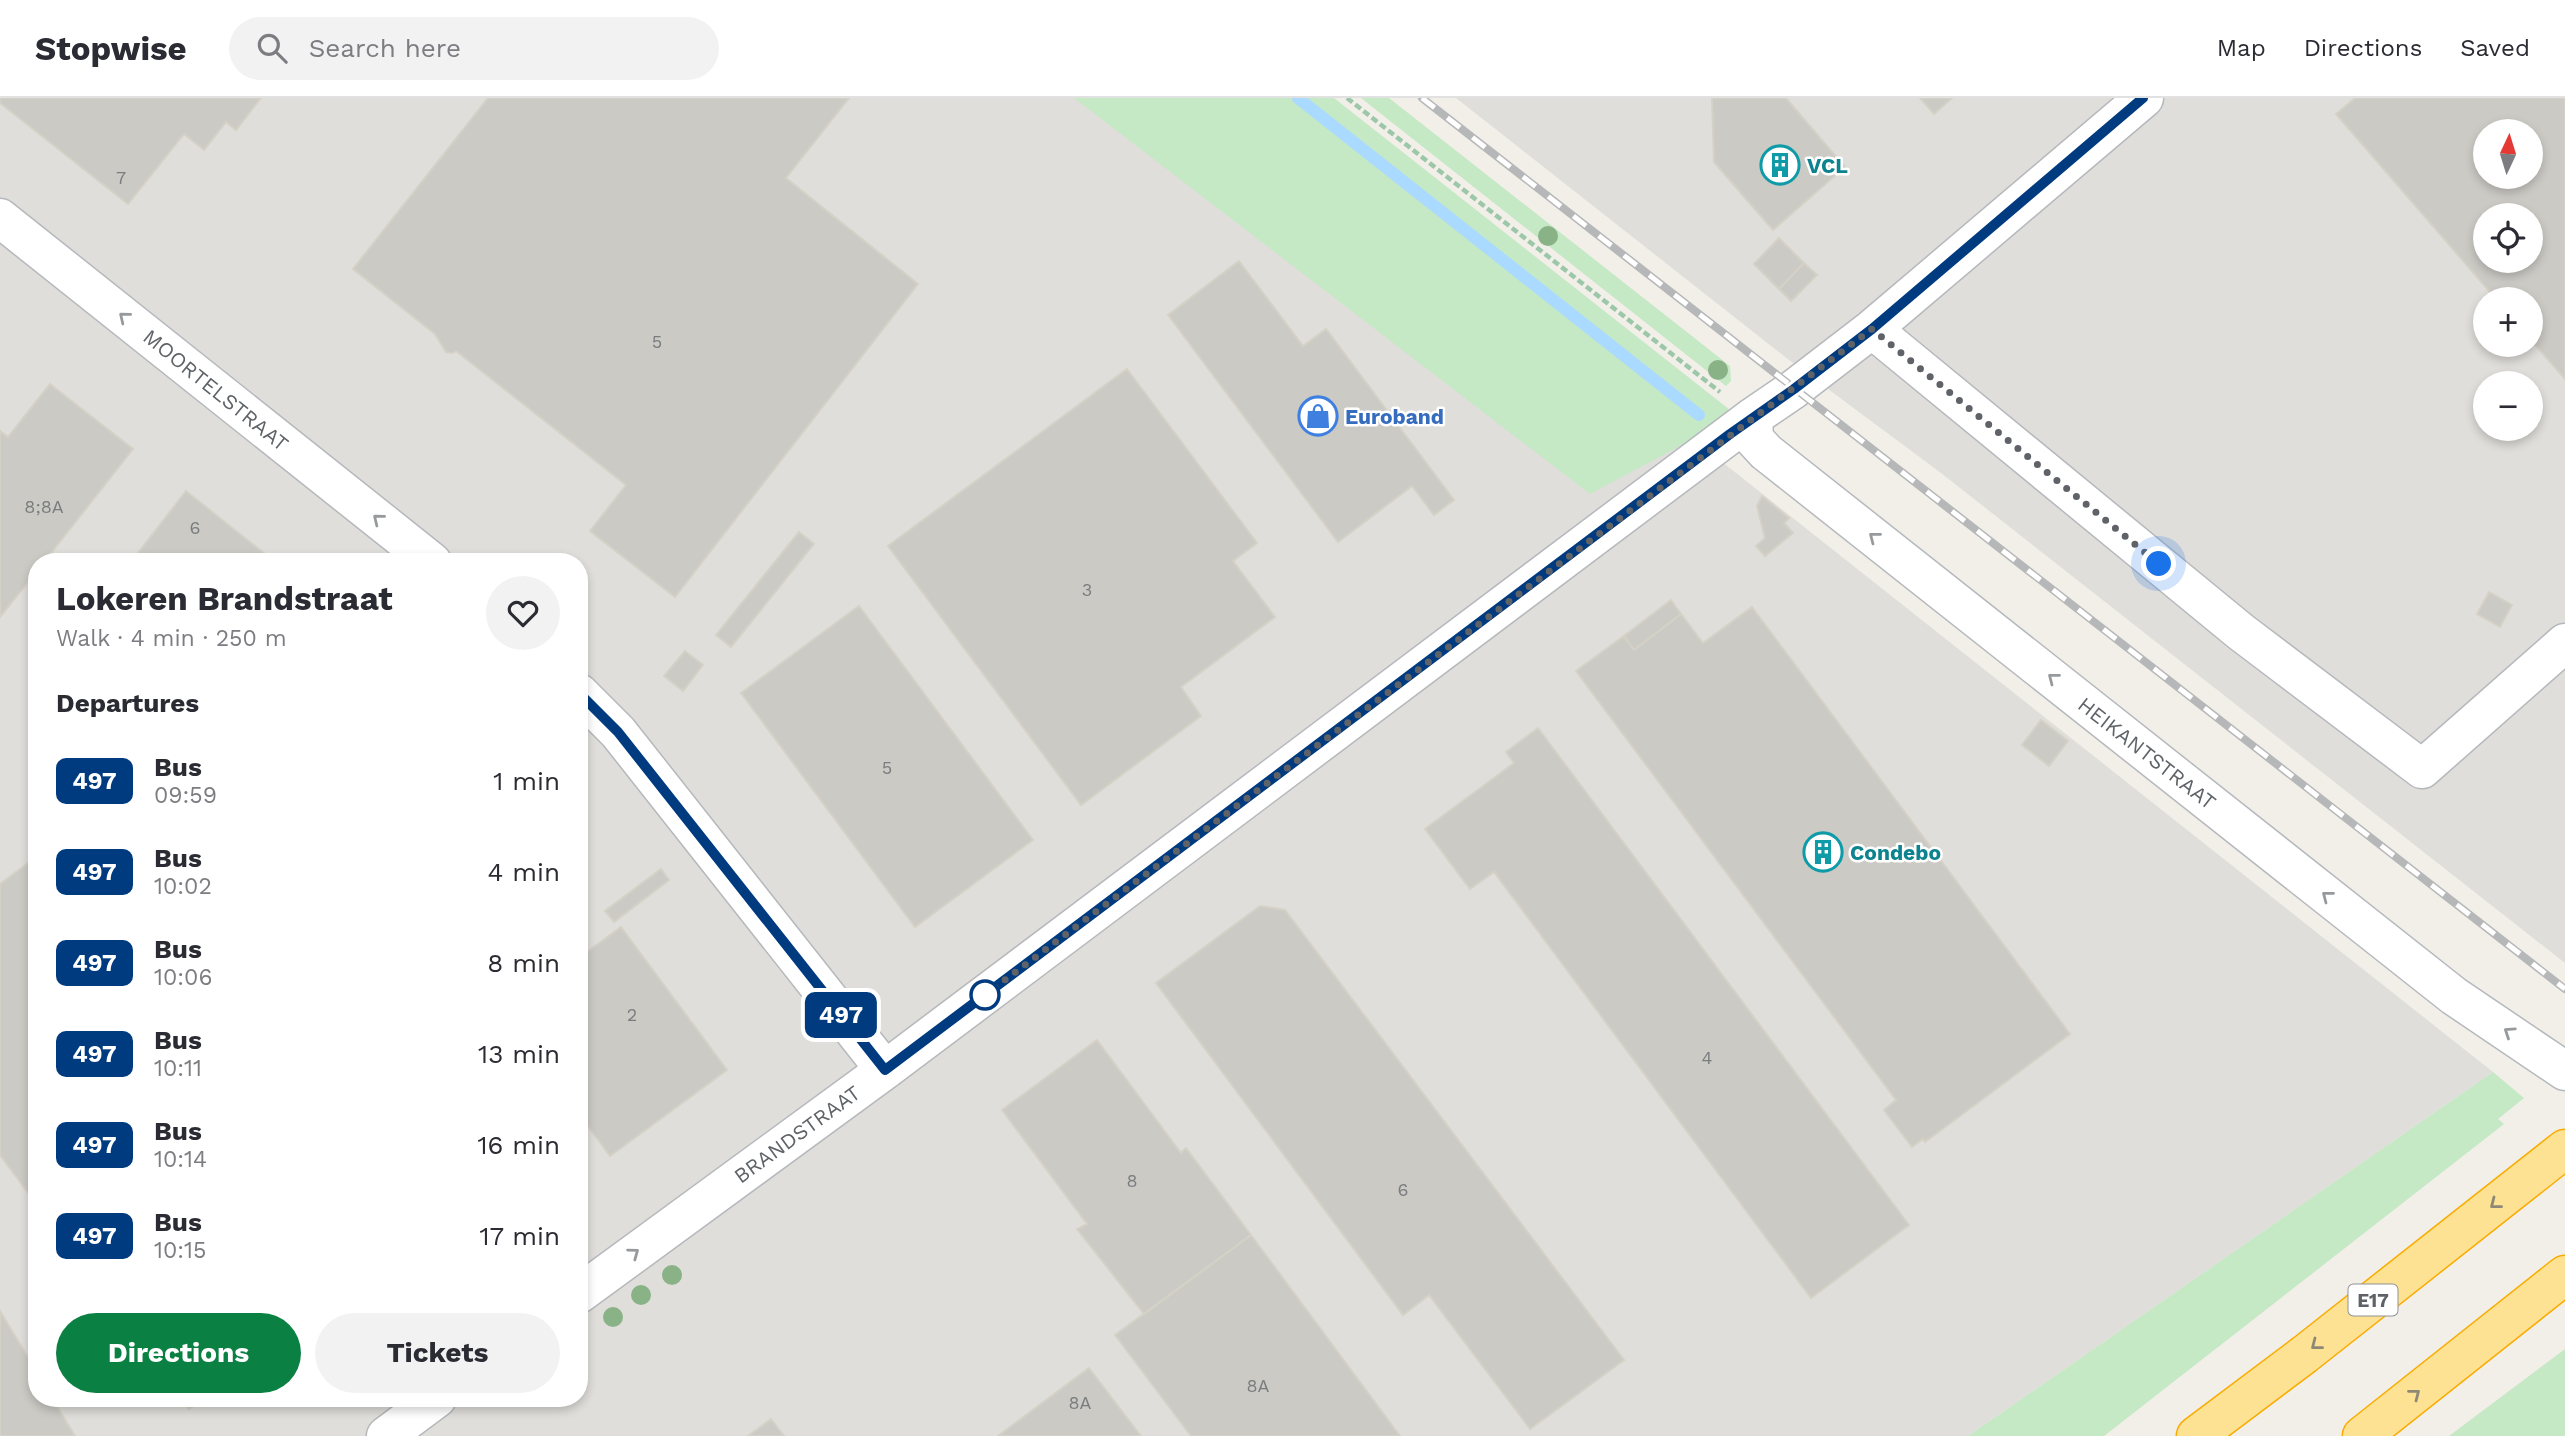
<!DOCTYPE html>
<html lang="en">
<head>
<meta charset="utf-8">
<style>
  :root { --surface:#fff; --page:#f2f2f3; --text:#2b2b33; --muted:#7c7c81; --line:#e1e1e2; --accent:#0b8043 }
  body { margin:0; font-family:"Work Sans",sans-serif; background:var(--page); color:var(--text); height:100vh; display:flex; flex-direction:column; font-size:26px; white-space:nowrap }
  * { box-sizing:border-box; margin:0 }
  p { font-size:23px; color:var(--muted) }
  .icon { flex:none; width:38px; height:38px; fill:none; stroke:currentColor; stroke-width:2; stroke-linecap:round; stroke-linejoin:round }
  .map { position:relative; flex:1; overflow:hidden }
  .panel { position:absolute; left:28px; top:455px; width:560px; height:854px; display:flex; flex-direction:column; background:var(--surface); border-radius:28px; box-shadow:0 4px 10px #0003 }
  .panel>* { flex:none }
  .badge { padding:0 14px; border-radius:10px; font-size:24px; line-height:46px }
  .needle { width:46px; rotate:4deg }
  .tools { position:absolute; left:2473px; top:21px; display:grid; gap:14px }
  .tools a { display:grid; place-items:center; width:70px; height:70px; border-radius:50%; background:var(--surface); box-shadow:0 4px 10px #0003; font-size:35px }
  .you { position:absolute; width:35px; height:35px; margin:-18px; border:5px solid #fff; border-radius:50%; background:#1a73e8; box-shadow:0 0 0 10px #1a73e833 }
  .map>.badge { position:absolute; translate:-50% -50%; box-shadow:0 0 0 4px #fff }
  h2 { padding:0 28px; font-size:26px; line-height:63px }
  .round { display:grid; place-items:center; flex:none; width:74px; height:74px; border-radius:37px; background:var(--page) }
  .summary { display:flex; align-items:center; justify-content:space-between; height:119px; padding:0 28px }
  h1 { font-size:33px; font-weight:700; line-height:52px }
  .cta { display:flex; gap:14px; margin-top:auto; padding:14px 28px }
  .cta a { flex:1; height:80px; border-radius:42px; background:var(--accent); color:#fff; font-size:28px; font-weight:700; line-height:80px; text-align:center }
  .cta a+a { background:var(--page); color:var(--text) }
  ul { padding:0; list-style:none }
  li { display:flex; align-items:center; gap:21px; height:91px; padding:0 28px }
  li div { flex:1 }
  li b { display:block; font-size:26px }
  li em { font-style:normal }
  li .badge { min-width:77px; font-weight:700; text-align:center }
  header { display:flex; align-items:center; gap:42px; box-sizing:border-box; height:98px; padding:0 35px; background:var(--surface); border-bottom:2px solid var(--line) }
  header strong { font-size:33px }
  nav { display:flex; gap:38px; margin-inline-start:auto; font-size:24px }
  .search { width:490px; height:63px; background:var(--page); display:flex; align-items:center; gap:18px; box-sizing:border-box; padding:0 24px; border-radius:38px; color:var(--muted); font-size:26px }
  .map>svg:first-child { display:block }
</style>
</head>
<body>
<header>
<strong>Stopwise</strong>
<div class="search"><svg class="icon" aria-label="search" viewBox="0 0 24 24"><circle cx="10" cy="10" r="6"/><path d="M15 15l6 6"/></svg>Search here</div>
<nav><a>Map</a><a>Directions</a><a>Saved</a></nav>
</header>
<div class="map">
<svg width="2565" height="1338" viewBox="0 0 2565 1338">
  <rect width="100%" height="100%" fill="#f1efe8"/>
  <path fill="#e0deda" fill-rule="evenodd" d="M 0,0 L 1262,0 L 2493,974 L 1968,1338 L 0,1338 ZM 37,464 L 579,464 L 579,1300 L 37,1300 Z
    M 1456,0 L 2565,0 L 2565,865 L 1941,375 L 1789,262 ZM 2485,33 L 2530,33 L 2530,79 L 2485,79 ZM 2485,117 L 2530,117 L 2530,163 L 2485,163 ZM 2485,201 L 2530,201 L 2530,247 L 2485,247 ZM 2485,285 L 2530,285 L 2530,331 L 2485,331 Z"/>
  <path fill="#c5e8c5" d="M 1074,0 L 1334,0 L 1730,312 L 1693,341 L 1590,396 Z
    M 1361,0 L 1389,0 L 1730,268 L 1731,283 L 1726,288 Z
    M 2493,974 L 2524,1000 L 2498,1021 L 2504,1026 L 2104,1338 L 1968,1338 Z
    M 2565,1251 L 2565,1338 L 2449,1338 Z"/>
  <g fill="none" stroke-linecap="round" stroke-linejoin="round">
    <path stroke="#aadaff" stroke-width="12" d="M 1298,0 L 1699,317"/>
  </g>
  <path fill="#cccac5" stroke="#d6d1c6" stroke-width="2" fill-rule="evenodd" d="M 0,0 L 261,0 L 236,32 L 226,24 L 204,52 L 184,36 L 128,106 L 0,5 Z
    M 488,0 L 849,0 L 786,80 L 918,186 L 675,499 L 590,433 L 626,387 L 456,253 L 453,255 L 446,254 L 435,236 L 353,171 Z
    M 1712,0 L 1786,0 L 1845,69 L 1773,132 L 1714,64 Z
    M 1920,0 L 1952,0 L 1934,16 Z
    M 2355,0 L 2565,0 L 2565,281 L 2530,241 L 2530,201 L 2496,201 L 2336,16 ZM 2485,33 L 2530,33 L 2530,79 L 2485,79 ZM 2485,117 L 2530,117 L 2530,163 L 2485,163 Z
    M 1779,140 L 1804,165 L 1779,191 L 1754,166 Z
    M 1239,163 L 1303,248 L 1326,231 L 1454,402 L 1434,417 L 1412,388 L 1338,444 L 1168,217 Z
    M 1804,165 L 1817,177 L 1791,203 L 1779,191 Z
    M 1127,271 L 1257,445 L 1233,463 L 1275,519 L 1181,589 L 1201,618 L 1081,707 L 888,448 Z
    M 50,286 L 133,351 L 44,464 L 37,464 L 37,473 L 0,519 L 0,333 L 8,339 Z
    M 186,393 L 275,464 L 131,464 Z
    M 1762,398 L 1789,420 L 1784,425 L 1793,435 L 1765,458 L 1756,448 L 1765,440 L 1757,408 Z
    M 799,434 L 814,446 L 731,549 L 716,537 Z
    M 2489,494 L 2512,507 L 2500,529 L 2477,516 Z
    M 1671,502 L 1681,516 L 1634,552 L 1624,538 Z
    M 859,508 L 1033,742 L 915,829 L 741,595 Z
    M 1752,509 L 2070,936 L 1925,1044 L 1923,1041 L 1912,1049 L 1884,1012 L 1896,1002 L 1576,573 L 1624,538 L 1634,552 L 1681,516 L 1703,545 Z
    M 685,553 L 703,567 L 683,593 L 664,578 Z
    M 2041,622 L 2068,643 L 2049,668 L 2022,647 Z
    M 1538,630 L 1909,1127 L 1811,1200 L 1494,774 L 1470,791 L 1425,731 L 1514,665 L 1506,654 Z
    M 36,759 L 37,761 L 37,1107 L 0,1057 L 0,786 Z
    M 661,771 L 669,782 L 614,824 L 605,813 Z
    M 1260,808 L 1285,812 L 1624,1262 L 1530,1331 L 1429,1197 L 1403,1217 L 1156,885 Z
    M 621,829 L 727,972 L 610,1058 L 579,1016 L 579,860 Z
    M 1097,942 L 1181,1055 L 1186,1050 L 1251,1137 L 1144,1216 L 1077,1131 L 1087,1126 L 1002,1012 Z
    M 1251,1137 L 1400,1338 L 1191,1338 L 1115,1237 Z
    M 0,1213 L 37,1274 L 37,1300 L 52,1300 L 75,1338 L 0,1338 Z
    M 1089,1270 L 1141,1338 L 998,1338 Z
    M 181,1300 L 204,1300 L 189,1311 Z
    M 771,1321 L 784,1338 L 748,1338 Z"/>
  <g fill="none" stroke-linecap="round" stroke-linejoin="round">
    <g stroke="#b5b8bc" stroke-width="41">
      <path id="minor" d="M 0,120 L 432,464
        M 1872,231 L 2241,534 L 2422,671 L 2565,545
        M 1753,319 L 1754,341 L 1766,354 L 2454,898 L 2565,973
        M 579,595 L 618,634 L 885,972
        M 579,1196 L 885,972 L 1753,319 L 1794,291 L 1872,231 L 2144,0
        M 386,1338 L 437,1300"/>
    </g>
    <g stroke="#f9ab00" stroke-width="41">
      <path id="highway" d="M 2196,1338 L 2305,1256 L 2565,1051
        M 2362,1338 L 2565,1177"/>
    </g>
    <path stroke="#9cc7a9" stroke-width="4.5" stroke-dasharray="7 3.5" stroke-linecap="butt" d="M 1347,0 L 1720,294"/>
    <use href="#minor" stroke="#fff" stroke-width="38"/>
    <use href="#highway" stroke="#fde293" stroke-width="38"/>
    <g stroke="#b6b7b8" stroke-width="8">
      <path id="rail" d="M 1422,0 L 2565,891"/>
    </g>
    <use href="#rail" stroke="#fff" stroke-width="5" stroke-dasharray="16" stroke-linecap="butt"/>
  </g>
  <g fill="#89b387">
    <circle cx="1548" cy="138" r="10"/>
    <circle cx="1718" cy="272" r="10"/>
    <circle cx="672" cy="1177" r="10"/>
    <circle cx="641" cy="1197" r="10"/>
    <circle cx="613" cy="1219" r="10"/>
  </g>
  <defs><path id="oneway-chevron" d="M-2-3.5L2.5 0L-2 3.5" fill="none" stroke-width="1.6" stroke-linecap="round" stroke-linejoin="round" transform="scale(1.75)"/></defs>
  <g stroke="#979a9d">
    <use href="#oneway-chevron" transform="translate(124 219) rotate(-141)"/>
    <use href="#oneway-chevron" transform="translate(378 421) rotate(-141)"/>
    <use href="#oneway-chevron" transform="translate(1874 439) rotate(-142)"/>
    <use href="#oneway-chevron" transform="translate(2053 580) rotate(-142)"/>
    <use href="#oneway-chevron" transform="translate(2327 798) rotate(-142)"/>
    <use href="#oneway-chevron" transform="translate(2509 934) rotate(-146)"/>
    <use href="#oneway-chevron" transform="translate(634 1155) rotate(-36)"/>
  </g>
  <g stroke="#8e8975">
    <use href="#oneway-chevron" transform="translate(2495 1106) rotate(142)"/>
    <use href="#oneway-chevron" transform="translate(2316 1247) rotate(142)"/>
    <use href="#oneway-chevron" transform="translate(2415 1296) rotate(-38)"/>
  </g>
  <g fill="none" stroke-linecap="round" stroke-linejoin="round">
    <g stroke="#fff" stroke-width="16">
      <path id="line" d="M 579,595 L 618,634 L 885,972 L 1730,336 L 1794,291 L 1872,231 L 2143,0"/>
    </g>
    <use href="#line" stroke="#003b80" stroke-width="10"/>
    <path stroke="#5f6368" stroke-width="7" stroke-dasharray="0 12.6" d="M 985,897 L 1872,231 L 2159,466"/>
  </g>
  <defs>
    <g id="building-ring" transform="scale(2.0125)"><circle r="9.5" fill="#fff" stroke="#0f9aa8" stroke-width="1.5"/><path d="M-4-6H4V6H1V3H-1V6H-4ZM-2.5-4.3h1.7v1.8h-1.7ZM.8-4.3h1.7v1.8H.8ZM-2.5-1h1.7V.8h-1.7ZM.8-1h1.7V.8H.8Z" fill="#0f9aa8"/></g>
    <g id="shop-ring" transform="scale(2.0125)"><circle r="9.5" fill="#fff" stroke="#3f7fe0" stroke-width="1.5"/><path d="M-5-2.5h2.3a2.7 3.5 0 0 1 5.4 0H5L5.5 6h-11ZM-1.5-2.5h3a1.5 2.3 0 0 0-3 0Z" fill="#3f7fe0"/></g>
  </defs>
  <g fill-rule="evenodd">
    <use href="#building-ring" x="1780" y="67"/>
    <use href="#shop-ring" x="1318" y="318"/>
    <use href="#building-ring" x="1823" y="754"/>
  </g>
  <circle fill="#fff" stroke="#003b80" stroke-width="3.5" cx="985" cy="897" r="14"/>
  <g text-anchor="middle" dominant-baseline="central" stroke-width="5" stroke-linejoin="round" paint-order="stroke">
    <g font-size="18" fill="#7a7d7f">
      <text x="121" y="79">7</text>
      <text x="657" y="243">5</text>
      <text x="44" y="408">8;8A</text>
      <text x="195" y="429">6</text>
      <text x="1087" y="491">3</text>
      <text x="887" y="669">5</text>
      <text x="632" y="916">2</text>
      <text x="1707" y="959">4</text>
      <text x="1132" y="1082">8</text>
      <text x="1403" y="1091">6</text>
      <text x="1258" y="1287">8A</text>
      <text x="1080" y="1304">8A</text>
    </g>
    <rect fill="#fff" stroke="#8f9295" stroke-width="2" x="2348.5" y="1186.5" width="49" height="31" rx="5"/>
    <g font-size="19" font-weight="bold" fill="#5f6368">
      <text x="2373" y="1202">E17</text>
    </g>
    <g font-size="21" font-weight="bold" fill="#0d838f" stroke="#fff" text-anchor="start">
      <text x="1807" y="67">VCL</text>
      <text x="1850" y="754">Condebo</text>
    </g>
    <g font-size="21" fill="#5f6368" stroke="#fff">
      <text transform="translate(216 292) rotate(39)">MOORTELSTRAAT</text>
      <text transform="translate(2147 655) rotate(38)">HEIKANTSTRAAT</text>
      <text transform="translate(797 1036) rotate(-36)">BRANDSTRAAT</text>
    </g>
    <g font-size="21" font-weight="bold" fill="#366cbe" stroke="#fff" text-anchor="start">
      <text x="1345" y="318">Euroband</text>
    </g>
  </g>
</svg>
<div class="tools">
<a><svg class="needle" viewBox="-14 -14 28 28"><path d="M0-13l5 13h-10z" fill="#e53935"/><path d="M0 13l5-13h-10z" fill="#7c7c81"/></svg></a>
<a><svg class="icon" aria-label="locate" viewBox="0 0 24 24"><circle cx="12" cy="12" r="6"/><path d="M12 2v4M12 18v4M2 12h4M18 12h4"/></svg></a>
<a>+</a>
<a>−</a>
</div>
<div class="you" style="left:2159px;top:466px"></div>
<b class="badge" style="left:841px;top:917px;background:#003b80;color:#fff">497</b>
<section class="panel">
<div class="summary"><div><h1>Lokeren Brandstraat</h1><p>Walk · 4 min · 250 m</p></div><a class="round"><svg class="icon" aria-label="heart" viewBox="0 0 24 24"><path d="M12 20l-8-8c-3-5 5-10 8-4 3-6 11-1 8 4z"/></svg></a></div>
<h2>Departures</h2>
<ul>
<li><span class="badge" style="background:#003b80;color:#fff">497</span><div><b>Bus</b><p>09:59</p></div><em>1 min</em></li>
<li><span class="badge" style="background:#003b80;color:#fff">497</span><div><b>Bus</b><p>10:02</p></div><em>4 min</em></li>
<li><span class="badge" style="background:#003b80;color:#fff">497</span><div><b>Bus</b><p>10:06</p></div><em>8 min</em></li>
<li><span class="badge" style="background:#003b80;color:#fff">497</span><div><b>Bus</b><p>10:11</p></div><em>13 min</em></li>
<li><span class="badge" style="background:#003b80;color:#fff">497</span><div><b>Bus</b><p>10:14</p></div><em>16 min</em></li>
<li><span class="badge" style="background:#003b80;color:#fff">497</span><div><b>Bus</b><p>10:15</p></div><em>17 min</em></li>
</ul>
<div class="cta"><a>Directions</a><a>Tickets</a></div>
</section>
</div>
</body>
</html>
